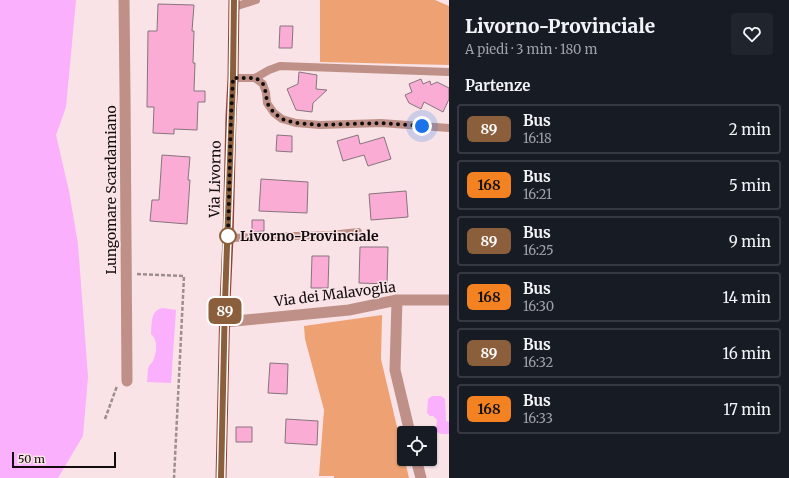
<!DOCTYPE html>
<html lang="it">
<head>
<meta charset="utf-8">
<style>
  :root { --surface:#171b24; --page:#20242c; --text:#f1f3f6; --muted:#9ea1a6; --line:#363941 }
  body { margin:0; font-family:Merriweather,serif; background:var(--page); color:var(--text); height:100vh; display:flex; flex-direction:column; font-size:15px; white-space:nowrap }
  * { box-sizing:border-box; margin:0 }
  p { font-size:13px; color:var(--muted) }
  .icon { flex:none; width:22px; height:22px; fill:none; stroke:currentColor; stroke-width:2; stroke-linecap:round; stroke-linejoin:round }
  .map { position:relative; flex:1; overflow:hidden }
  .side { display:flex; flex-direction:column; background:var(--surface); width:340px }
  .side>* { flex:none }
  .badge { padding:0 8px; border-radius:6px; font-size:14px; line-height:26px }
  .buttons { position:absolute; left:397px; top:426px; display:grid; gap:8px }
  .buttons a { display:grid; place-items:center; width:40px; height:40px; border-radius:4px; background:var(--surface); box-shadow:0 1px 3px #0004; font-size:20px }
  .scale { position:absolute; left:12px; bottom:10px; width:104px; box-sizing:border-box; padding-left:4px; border:2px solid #130c0d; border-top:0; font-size:11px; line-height:14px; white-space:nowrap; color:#130c0d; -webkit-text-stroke:3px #f9e3e6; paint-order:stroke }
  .you { position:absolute; width:20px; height:20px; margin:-10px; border:3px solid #fff; border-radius:50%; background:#1a73e8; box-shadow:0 0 0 6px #1a73e833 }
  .map>.badge { position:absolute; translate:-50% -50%; box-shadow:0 0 0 2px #fff }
  h2 { padding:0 16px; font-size:15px; line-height:36px }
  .round { display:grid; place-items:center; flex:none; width:42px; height:42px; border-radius:4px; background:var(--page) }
  .headline { display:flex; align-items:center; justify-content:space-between; height:68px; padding:0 16px }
  h1 { font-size:19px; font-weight:800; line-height:30px }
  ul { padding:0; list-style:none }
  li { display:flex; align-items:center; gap:12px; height:50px; margin:0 8px 6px; padding:0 8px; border:2px solid var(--line); border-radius:4px }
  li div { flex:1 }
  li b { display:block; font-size:15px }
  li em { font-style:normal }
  li .badge { min-width:44px; font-weight:700; text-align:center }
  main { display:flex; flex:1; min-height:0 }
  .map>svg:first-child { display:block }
</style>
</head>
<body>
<main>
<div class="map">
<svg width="449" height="478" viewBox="0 0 449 478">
  <rect width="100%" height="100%" fill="#f9e3e6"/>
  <path fill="#eea273" d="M 320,0 L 435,0 L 449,6 L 449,65 L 320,62 Z
    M 382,315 L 381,359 L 409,478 L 334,478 L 334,476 L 319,476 L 324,410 L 305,339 L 304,326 Z"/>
  <path fill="#fab0fc" d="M 0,0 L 76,0 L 66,107 L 56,135 L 69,191 L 78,244 L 88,377 L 83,436 L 58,478 L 0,478 Z
    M 163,308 L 176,310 L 171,383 L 147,382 C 148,377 147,370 149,366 C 150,364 152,363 153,361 C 157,352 158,340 151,334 C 152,324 150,310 163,308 Z
    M 432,396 L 441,396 L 445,399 L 446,421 L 449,422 L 449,434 C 444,434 440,435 436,431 L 437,420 L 433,416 L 430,416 L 427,413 L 428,399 Z"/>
  <path fill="#faacd4" stroke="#86757d" d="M 158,4 L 194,5 L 192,31 L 194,31 L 193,63 L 195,63 L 194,91 L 205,91 L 205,102 L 198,102 L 197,130 L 174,129 L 174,134 L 153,133 L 154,107 L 147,107 L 148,31 L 157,31 Z
    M 280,26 L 293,26 L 292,48 L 279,48 Z
    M 299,72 L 317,75 L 316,89 L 327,90 L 313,103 L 312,112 L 296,110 L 287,89 L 298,84 Z
    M 421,79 L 423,84 L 430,81 L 431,85 L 437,82 L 449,88 L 449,99 L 443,112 L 424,102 L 421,109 L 409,103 L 405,95 L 412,92 L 409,84 Z
    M 277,135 L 292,136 L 292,152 L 276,151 Z
    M 358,135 L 360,144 L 384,137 L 391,159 L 368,166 L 364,155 L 343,161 L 337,141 Z
    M 162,155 L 190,157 L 188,180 L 190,180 L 187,224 L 150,221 L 152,200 L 159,200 Z
    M 261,179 L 308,182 L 307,213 L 259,211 Z
    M 406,191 L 408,217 L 371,220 L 369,194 Z
    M 252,220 L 264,220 L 264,231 L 252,232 Z
    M 360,247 L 388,247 L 387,284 L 359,283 Z
    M 312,256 L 329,256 L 328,288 L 311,288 Z
    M 270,363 L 288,364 L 287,394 L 268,393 Z
    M 286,419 L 318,421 L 317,445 L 285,443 Z
    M 236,427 L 252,427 L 252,442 L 236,442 Z"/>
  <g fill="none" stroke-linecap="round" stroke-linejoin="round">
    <path stroke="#9d8d8f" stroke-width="2.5" stroke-dasharray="4 2" stroke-linecap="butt" d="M 137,274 L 184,276 L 174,478
      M 105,419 L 117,386"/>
    <path stroke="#be9087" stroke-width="8" d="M 234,7 L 256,0
      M 233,78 L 255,78 L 269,70 L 280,66 L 449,72
      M 255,78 L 263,84 L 266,93 L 267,103 L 274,113 L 282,119 L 296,123 L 320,125 L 381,123 L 449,128
      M 228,238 L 331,235 L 358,232"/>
    <path stroke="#be9087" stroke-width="11" d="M 124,0 L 125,93 L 127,381
      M 397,300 L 395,370 L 410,433
      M 225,322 L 349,310 L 397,300 L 449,300
      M 416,459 L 421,478"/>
    <path stroke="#924337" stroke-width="11" d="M 221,478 L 225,302 L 228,238 L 231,116 L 233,78 L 234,0"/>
  </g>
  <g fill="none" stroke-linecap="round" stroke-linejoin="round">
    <g stroke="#fff" stroke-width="9">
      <path id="line" d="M 221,478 L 225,302 L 233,78 L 234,0"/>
    </g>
    <use href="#line" stroke="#8b5e3c" stroke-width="6"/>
    <path stroke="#130c0d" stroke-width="4" stroke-dasharray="0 7.2" d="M 228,236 L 228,238 L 231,116 L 233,78 L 256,78 L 263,84 L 266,93 L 267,103 L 274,113 L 282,119 L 296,123 L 320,125 L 381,123 L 422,126"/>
  </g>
  <circle fill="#fff" stroke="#8b5e3c" stroke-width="2" cx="228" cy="236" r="8"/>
  <g text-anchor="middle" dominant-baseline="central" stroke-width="3" stroke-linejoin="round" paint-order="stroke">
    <g font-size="14" fill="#130c0d" stroke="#f9e3e6">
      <text transform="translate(215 179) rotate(-89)">Via Livorno</text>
      <text transform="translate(111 190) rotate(-90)">Lungomare Scardamiano</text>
      <text transform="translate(335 294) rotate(-7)">Via dei Malavoglia</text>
    </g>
    <g font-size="14" font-weight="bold" fill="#130c0d" stroke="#f9e3e6" text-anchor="start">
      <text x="240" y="236">Livorno-Provinciale</text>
    </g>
  </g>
</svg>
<div class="buttons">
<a><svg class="icon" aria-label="locate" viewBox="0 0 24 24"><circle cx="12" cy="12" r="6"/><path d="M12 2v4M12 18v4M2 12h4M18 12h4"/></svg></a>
</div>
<div class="scale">50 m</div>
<div class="you" style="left:422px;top:126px"></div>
<b class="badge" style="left:225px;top:311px;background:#8b5e3c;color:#fff">89</b>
</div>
<section class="side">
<div class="headline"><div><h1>Livorno-Provinciale</h1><p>A piedi · 3 min · 180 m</p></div><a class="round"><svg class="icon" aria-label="heart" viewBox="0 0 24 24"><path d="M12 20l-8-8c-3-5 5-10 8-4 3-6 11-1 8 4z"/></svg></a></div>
<h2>Partenze</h2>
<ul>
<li><span class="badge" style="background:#8b5e3c;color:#fff">89</span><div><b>Bus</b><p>16:18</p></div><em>2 min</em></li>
<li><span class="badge" style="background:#f58220;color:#111">168</span><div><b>Bus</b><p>16:21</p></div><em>5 min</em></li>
<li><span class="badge" style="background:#8b5e3c;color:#fff">89</span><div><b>Bus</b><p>16:25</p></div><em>9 min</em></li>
<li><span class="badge" style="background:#f58220;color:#111">168</span><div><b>Bus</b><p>16:30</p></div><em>14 min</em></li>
<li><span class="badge" style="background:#8b5e3c;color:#fff">89</span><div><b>Bus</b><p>16:32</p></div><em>16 min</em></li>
<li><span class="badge" style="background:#f58220;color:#111">168</span><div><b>Bus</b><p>16:33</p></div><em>17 min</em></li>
</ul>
</section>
</main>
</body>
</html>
